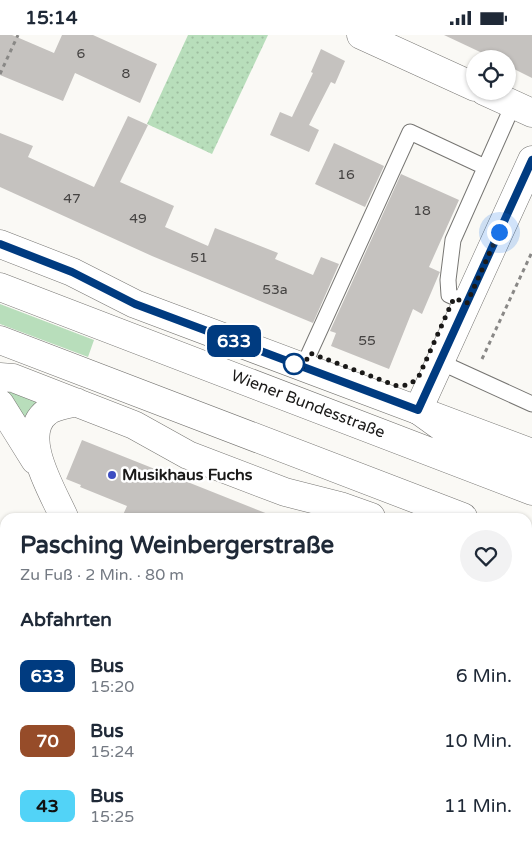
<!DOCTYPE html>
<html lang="de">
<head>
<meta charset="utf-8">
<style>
  :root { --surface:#fff; --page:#f2f2f3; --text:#1f2937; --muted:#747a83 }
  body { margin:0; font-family:"Varela Round",sans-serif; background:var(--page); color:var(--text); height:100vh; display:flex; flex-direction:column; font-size:19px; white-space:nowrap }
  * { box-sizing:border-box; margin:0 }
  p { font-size:16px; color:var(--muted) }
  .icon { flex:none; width:28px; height:28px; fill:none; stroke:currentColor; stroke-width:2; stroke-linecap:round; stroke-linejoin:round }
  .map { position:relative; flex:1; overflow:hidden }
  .details { position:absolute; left:0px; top:478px; width:532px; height:336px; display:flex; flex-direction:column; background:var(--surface); border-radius:15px 15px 0 0; box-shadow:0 1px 4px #0004 }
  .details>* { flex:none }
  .badge { padding:0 10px; border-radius:8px; font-size:18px; line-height:32px }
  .controls { position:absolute; left:466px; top:15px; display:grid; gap:10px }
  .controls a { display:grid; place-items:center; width:50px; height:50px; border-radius:50%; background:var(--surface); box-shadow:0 1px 4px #0004; font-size:25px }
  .you { position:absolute; width:25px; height:25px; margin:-12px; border:4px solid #fff; border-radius:50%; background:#1a73e8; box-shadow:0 0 0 8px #1a73e833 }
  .map>.badge { position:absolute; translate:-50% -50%; box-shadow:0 0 0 2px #fff }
  h2 { padding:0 20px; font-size:19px; line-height:45px }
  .round { display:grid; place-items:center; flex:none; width:52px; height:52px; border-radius:26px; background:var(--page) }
  .summary { display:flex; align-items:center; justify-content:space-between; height:85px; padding:0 20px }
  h1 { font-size:24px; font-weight:700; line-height:38px }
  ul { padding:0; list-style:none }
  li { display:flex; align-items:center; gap:15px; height:65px; padding:0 20px }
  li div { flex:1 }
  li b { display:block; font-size:19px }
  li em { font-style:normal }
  li .badge { min-width:55px; font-weight:700; text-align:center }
  .status { display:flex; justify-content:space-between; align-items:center; height:35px; padding:0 25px; background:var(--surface); direction:ltr }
  .status svg { height:14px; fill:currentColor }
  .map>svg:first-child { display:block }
</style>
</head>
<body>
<div class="status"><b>15:14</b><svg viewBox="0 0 49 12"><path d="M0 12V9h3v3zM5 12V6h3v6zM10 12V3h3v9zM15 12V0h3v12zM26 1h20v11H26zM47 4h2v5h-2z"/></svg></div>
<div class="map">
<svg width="532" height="813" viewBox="0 0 532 813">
  <defs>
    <pattern id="garden-dots" width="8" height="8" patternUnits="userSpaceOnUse" patternTransform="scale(1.25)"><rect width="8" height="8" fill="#b8debb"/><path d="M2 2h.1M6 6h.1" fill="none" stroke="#9ebea0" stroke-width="1.8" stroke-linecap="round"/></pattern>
  </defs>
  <rect width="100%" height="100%" fill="#faf9f5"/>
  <path fill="#b8debb" d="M 0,269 L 94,305 L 88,322 L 0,289 Z
    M 4,355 L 50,365 L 26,392 L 3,360 Z"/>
  <path fill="url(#garden-dots)" d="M 188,0 L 268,0 L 212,119 L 147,89 Z"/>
  <path fill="#c5c2bf" d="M 0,0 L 12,0 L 54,18 L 62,0 L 93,0 L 157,29 L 140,68 L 75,38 L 63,66 L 0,40 Z
    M 444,0 L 532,0 L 532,43 L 508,31 L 508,24 L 495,24 Z
    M 321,14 L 345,26 L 335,49 L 331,47 L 309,90 L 319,95 L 309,117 L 270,100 L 280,77 L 292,82 L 313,38 L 311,37 Z
    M 128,81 L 148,90 L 120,147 L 174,171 L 165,192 L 208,211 L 215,193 L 278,218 L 275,224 L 313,240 L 321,222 L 339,229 L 313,288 L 152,221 L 0,152 L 0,98 L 33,111 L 28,122 L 94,152 Z
    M 334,108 L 384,131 L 365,172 L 315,149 Z
    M 401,139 L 459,165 L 429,232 L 440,237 L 439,239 L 422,279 L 413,274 L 389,334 L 331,311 L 336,298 L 330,296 Z
    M 82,405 L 273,481 L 272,482 L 122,482 L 127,471 L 80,452 L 81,450 L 66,444 Z"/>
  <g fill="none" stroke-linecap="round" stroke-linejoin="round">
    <g stroke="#777673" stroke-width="17">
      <path id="lane" d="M 467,268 L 449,260 L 448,245 L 453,205 L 513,70
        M 440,327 L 532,369
        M 303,332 L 410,97 L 485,132"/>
    </g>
    <g stroke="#777673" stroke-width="29">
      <path id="street" d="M 361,0 L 475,52
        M 484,56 L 532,78
        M 0,342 L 13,343 L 134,390 L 188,420 L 285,457 L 340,471 L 371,482
        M 0,369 L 35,425
        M 418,375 L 532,125
        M 64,482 C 53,457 17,399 47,377 C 54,371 67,370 76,367
        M 528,543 L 532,545
        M 528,728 L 532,730
        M 0,734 L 5,735
        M 209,809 L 211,813"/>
    </g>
    <g stroke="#777673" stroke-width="29">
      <path id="secondary" d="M 0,209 L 72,237 L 135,269 L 532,418"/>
    </g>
    <g stroke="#777673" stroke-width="29">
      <path id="primary" d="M 0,252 L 532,456
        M 0,305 L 463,482
        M 418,375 L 457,403 L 532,434
        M 528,507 L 532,509"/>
    </g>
    <path stroke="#898886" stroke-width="3" stroke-dasharray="4 4" stroke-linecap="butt" d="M 0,39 L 18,0
      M 482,324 L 532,217"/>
    <use href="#lane" stroke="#fff" stroke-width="15"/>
    <use href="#street" stroke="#fff" stroke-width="28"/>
    <use href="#secondary" stroke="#fff" stroke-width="28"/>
    <use href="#primary" stroke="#fff" stroke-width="28"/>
  </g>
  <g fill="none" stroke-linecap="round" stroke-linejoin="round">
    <g stroke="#fff" stroke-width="11">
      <path id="line" d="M 0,209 L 72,237 L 135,269 L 418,375 L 532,125"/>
    </g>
    <use href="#line" stroke="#003b80" stroke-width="8"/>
    <path stroke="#1a1918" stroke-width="5" stroke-dasharray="0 9" d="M 294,329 L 290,327 L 303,332 L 310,318 L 397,351 C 407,351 412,349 419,341 L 454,263 L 467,268 L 499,197"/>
  </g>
  <circle fill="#fff" stroke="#003b80" stroke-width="2.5" cx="294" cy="329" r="10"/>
  <circle fill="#3d4dc1" stroke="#fff" stroke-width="2" cx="112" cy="440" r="5"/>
  <g text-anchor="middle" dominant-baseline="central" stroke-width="5" stroke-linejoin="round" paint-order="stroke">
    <g font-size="14" fill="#454342">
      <text x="81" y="18">6</text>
      <text x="126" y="38">8</text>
      <text x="346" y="139">16</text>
      <text x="72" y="163">47</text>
      <text x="422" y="175">18</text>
      <text x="138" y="183">49</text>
      <text x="199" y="222">51</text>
      <text x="275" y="254">53a</text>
      <text x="367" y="305">55</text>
    </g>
    <g font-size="16" fill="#1a1918" stroke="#fff">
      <text transform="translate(308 369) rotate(21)">Wiener Bundesstraße</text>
    </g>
    <g font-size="16" font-weight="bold" fill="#1a1918" stroke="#fff" text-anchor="start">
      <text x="122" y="440">Musikhaus Fuchs</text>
    </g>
  </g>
</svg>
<div class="controls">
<a><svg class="icon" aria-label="locate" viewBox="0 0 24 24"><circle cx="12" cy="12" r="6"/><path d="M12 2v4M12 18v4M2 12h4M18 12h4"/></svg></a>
</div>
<div class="you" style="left:499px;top:197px"></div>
<b class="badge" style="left:234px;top:306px;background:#003b80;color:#fff">633</b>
<section class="details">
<div class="summary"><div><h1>Pasching Weinbergerstraße</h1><p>Zu Fuß · 2 Min. · 80 m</p></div><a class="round"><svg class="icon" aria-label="heart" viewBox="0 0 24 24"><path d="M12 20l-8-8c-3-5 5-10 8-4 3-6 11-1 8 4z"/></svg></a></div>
<h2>Abfahrten</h2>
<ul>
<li><span class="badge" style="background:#003b80;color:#fff">633</span><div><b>Bus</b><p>15:20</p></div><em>6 Min.</em></li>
<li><span class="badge" style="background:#964c29;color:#fff">70</span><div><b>Bus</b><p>15:24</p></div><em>10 Min.</em></li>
<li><span class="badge" style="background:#52d3f7;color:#111">43</span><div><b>Bus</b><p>15:25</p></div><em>11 Min.</em></li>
</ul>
</section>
</div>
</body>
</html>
